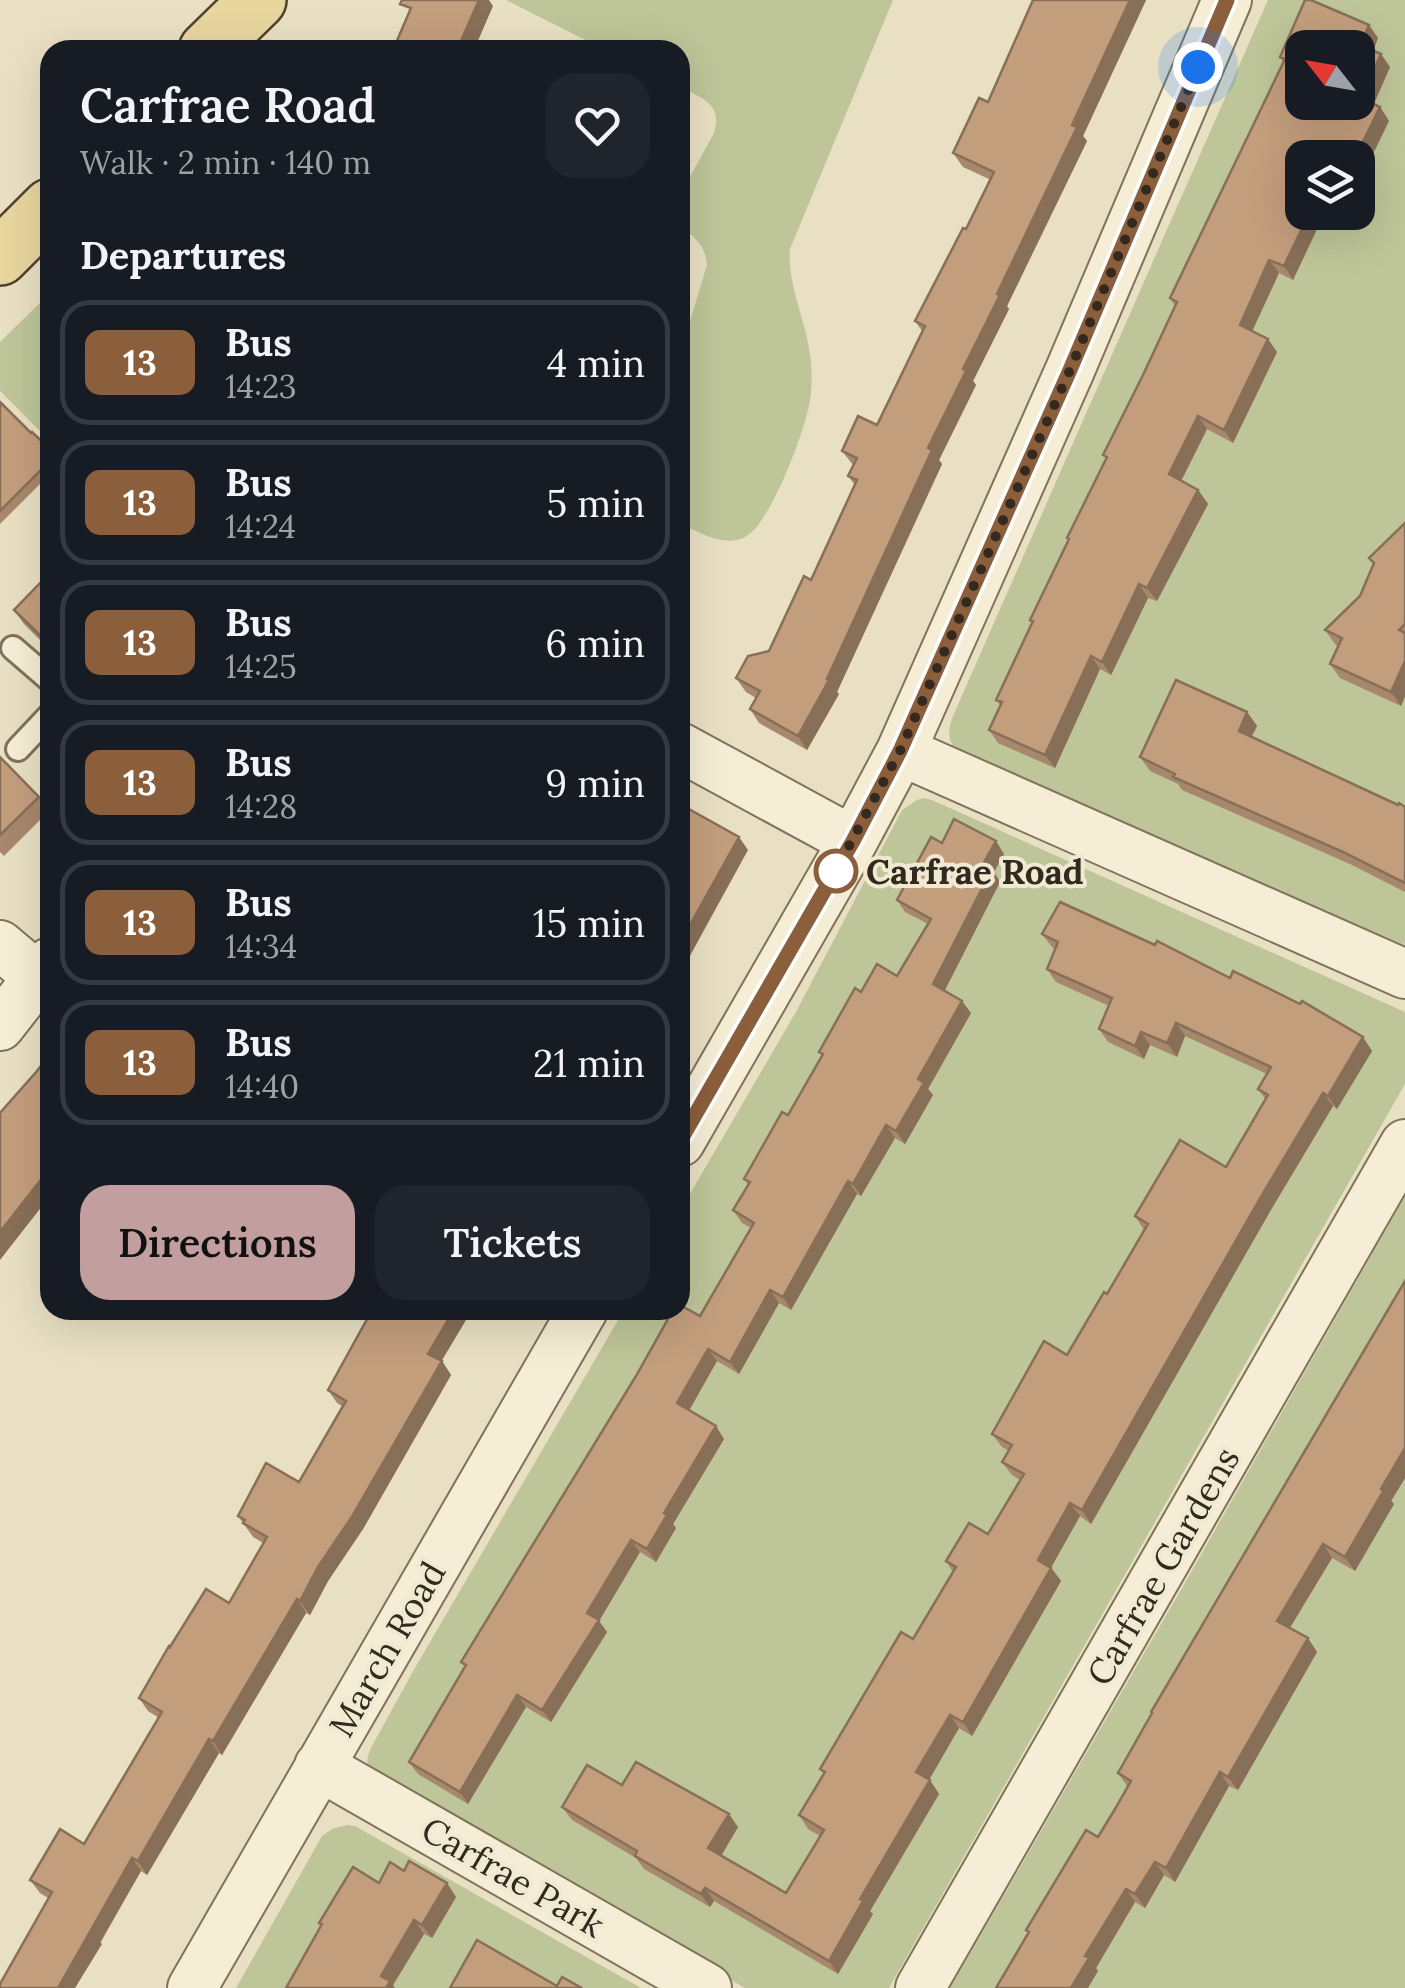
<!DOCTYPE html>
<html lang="en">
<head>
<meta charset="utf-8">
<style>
  :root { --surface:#171b24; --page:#20242c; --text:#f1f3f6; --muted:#9ea1a6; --line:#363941; --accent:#c39e9e }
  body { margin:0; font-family:Lora,serif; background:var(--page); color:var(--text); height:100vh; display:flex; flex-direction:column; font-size:38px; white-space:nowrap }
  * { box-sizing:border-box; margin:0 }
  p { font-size:32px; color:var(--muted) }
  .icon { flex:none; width:55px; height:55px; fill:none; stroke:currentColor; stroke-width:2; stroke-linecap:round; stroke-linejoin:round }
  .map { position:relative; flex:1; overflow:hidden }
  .panel { position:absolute; left:40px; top:40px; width:650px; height:1280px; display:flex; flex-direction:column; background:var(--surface); border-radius:30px; box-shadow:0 10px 40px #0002 }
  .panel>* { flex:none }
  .badge { padding:0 20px; border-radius:15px; font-size:35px; line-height:65px }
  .needle { width:65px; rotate:301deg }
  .controls { position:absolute; left:1285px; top:30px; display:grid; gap:20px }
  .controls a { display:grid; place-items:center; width:90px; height:90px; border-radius:20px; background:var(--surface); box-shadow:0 10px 40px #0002; font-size:50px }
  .you { position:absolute; width:50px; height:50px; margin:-25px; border:8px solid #fff; border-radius:50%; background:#1a73e8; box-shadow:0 0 0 15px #1a73e833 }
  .map>.badge { position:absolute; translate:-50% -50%; box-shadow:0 0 0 5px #fff }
  h2 { padding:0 40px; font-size:38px; line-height:90px }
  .round { display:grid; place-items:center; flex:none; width:105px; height:105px; border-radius:30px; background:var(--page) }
  .head { display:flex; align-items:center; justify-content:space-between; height:170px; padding:0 40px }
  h1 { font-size:48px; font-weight:600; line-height:75px }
  .action { display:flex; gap:20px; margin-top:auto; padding:20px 40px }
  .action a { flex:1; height:115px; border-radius:30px; background:var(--accent); color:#111; font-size:40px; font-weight:600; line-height:115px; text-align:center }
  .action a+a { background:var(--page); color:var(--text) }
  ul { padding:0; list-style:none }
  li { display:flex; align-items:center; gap:30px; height:125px; margin:0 20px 15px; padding:0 20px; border:5px solid var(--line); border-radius:30px }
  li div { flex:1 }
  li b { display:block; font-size:38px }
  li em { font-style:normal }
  li .badge { min-width:110px; font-weight:700; text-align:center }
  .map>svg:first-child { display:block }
</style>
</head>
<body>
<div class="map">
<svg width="1405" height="1988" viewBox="0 0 1405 1988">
  <rect width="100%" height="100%" fill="#e9e0c3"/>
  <path fill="#bec598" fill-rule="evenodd" d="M 506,0 L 893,0 L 790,249 C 787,288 808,323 811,362 C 812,374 812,389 810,400 C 806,429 770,525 745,537 C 725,548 698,532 680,523 L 680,354 L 707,265 C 706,246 694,237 680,225 L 680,195 L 714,133 C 723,104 702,98 680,87 L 680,50 L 605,50 Z
    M 1268,0 L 1405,0 L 1405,945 L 961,754 C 947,743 947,732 953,716 ZM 1302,48 L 1358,48 L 1358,102 L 1302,102 ZM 1302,158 L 1358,158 L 1358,212 L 1302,212 Z
    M 50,293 L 50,441 L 0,391 L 0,342 Z
    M 924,798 L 932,800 L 1405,1012 L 1405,1084 L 889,1988 L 745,1988 L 373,1775 C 365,1765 366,1758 372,1746 L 416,1666 L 624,1310 L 680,1310 L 680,1211 L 797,1010 L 902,810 L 917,800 Z
    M 1405,1196 L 1405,1988 L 950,1988 L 1186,1581 Z
    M 347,1825 L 355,1826 L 641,1988 L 236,1988 L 322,1836 L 332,1829 Z"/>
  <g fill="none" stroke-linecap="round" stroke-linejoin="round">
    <g stroke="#81725c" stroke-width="28">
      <path id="lane" d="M 13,648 L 50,680
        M 18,749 L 50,715"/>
    </g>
    <g stroke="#81725c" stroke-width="52">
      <path id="street" d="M 680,747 L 853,841
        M 901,751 L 1405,974
        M 0,945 L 39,978
        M 0,1026 L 50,962
        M 680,1142 L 853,841 L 901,751 L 1070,370 L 1227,0
        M 319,1766 L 707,1988
        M 192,1988 L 583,1310
        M 920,1988 L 1405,1144"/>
    </g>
    <g stroke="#4f4030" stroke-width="60">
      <path id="primary" d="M 207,50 L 258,0
        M 0,257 L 50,207"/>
    </g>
    <use href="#lane" stroke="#f5edd5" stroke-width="22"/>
    <use href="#street" stroke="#f5edd5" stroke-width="48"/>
    <use href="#primary" stroke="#e8d69f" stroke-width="55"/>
  </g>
  <path fill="#a8886c" d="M 1033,0 L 1146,0 L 1083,136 L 1087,141 L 1007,306 L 1009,309 L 973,381 L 976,385 L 939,460 L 942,464 L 837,692 L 839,694 L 807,750 L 759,723 L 750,709 L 756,698 L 746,692 L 736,678 L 769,651 L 811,580 L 855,485 L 848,476 L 853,465 L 842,451 L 877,425 L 922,331 L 915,321 L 966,229 L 991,180 L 963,167 L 953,153 L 988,102 Z
    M 1378,38 L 1373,51 L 1390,67 L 1374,104 L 1380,107 L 1389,121 L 1302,158 L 1302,212 L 1325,212 L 1293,280 L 1279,273 L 1252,331 L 1277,352 L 1233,443 L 1207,429 L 1181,481 L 1198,490 L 1208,504 L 1157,601 L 1148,598 L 1111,675 L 1100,669 L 1055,768 L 998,743 L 989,730 L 1000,705 L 996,700 L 1032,623 L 1030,620 L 1068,540 L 1067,538 L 1106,459 L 1103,455 L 1143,375 L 1175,306 L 1170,298 L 1283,62 L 1280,57 Z
    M 0,402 L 31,433 L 50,449 L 50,474 L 0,524 Z
    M 1405,523 L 1405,696 L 1401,706 L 1340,678 L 1330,664 L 1338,646 L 1335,644 L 1325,630 L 1360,596 L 1374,565 L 1369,558 Z
    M 50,581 L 50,650 L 24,624 L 14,610 Z
    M 1247,712 L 1257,726 L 1251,737 L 1398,805 L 1405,807 L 1405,892 L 1352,865 L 1182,790 L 1178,784 L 1150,771 L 1140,757 Z
    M 0,757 L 39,797 L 49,811 L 4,856 L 0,852 Z
    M 942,843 L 1004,854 L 994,872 L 1000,882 L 944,991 L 971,1013 L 928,1089 L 933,1095 L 905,1144 L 895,1138 L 861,1196 L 857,1194 L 791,1310 L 779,1303 L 739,1374 L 717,1361 L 689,1410 L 724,1439 L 673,1524 L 676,1528 L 656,1562 L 640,1552 L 599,1621 L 607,1632 L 551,1722 L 526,1707 L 468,1804 L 418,1774 L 409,1762 L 465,1667 L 461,1662 L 700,1316 L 751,1228 L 742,1223 L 733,1210 L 748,1185 L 744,1179 L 788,1115 L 822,1056 L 819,1052 L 861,992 L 897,976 L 928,924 L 905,912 L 897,900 Z
    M 1042,934 L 1372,1051 L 1337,1109 L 1333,1106 L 1272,1208 L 1091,1524 L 1080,1516 L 1051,1567 L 1061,1581 L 972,1736 L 959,1728 L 929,1780 L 939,1794 L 870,1911 L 873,1914 L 838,1974 L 714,1901 L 710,1907 L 644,1869 L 636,1858 L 572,1820 L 562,1807 L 622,1785 L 738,1827 L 721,1856 L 786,1893 L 820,1836 L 808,1829 L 799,1815 L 824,1774 L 820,1769 L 913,1639 L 953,1572 L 946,1561 L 988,1534 L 1020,1480 L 1012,1475 L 1002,1462 L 1009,1451 L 1002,1447 L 992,1434 L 1067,1355 L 1107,1294 L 1144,1230 L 1135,1216 L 1226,1167 L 1266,1100 L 1258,1089 L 1267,1074 L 1185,1036 L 1177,1057 L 1150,1045 L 1144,1059 L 1108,1042 L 1099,1029 L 1109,1006 L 1056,982 L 1047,969 L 1055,949 L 1052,947 Z
    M 1405,1281 L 1405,1478 L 1391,1501 L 1394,1504 L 1355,1571 L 1332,1558 L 1290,1628 L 1317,1652 L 1238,1790 L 1229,1786 L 1175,1882 L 1164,1875 L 1145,1908 L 1135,1902 L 1096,1968 L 1098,1971 L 1028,1934 L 1026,1930 L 1098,1837 L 1127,1786 L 1118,1773 Z
    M 442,1361 L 451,1375 L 363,1529 L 328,1581 L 310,1615 L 306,1613 L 222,1755 L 219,1753 L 147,1875 L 141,1871 L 75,1988 L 0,1988 L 48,1898 L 40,1893 L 30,1880 L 84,1844 L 159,1718 L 148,1711 L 139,1698 L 170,1647 L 229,1603 L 263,1543 L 253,1537 L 238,1516 L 299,1482 L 343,1407 L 337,1403 L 328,1390 Z
    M 404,1871 L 456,1897 L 432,1938 L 424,1934 L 393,1985 L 319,1923 L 379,1883 Z"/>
  <path fill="#886f58" d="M 479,0 L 489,0 L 493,6 L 474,50 L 457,50 Z
    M 1130,0 L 1146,0 L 1083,136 L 1087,141 L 1007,306 L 1009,309 L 973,381 L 976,385 L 939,460 L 942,464 L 837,692 L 839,694 L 807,750 L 798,736 Z
    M 1369,25 L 1378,38 L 1370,59 L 1360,45 Z
    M 1381,54 L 1390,67 L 1370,112 L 1361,98 Z
    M 1380,107 L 1389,121 L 1358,185 L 1358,158 L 1355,158 Z
    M 1310,212 L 1325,212 L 1293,280 L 1284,266 Z
    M 1269,260 L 1279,273 L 1249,338 L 1240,325 Z
    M 1268,339 L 1277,352 L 1233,443 L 1224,430 Z
    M 1198,416 L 1207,429 L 1178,487 L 1169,474 Z
    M 1198,490 L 1208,504 L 1157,601 L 1147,588 Z
    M 1139,584 L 1148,598 L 1111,675 L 1102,662 Z
    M 1091,656 L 1100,669 L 1055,768 L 1045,755 Z
    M 1405,661 L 1405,696 L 1401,706 L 1391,692 Z
    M 1247,712 L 1257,726 L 1248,744 L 1239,731 Z
    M 739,837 L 748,850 L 680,974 L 680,943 Z
    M 996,841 L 1004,854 L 994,872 L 1000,882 L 942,996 L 933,984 L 983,864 Z
    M 962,1001 L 971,1013 L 928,1089 L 933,1095 L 905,1144 L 896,1131 L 918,1079 Z
    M 1176,1023 L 1185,1036 L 1177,1057 L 1167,1043 Z
    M 1141,1032 L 1150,1045 L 1144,1059 L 1135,1046 Z
    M 1363,1037 L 1372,1051 L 1337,1109 L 1328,1096 Z
    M 1323,1093 L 1333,1106 L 1272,1208 L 1091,1524 L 1082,1510 L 1262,1195 Z
    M 886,1125 L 895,1138 L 861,1196 L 853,1184 Z
    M 50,1168 L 50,1196 L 0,1260 L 0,1232 Z
    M 848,1181 L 857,1194 L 791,1310 L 783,1297 Z
    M 770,1290 L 779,1303 L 739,1374 L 730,1362 Z
    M 454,1310 L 472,1310 L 438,1367 L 428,1354 Z
    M 708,1349 L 717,1361 L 686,1416 L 677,1403 Z
    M 442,1361 L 451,1375 L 363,1529 L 328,1581 L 310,1615 L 300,1601 L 318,1567 Z
    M 716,1426 L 724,1439 L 673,1524 L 676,1528 L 656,1562 L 647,1549 L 664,1513 Z
    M 1405,1448 L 1405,1478 L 1391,1501 L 1394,1504 L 1355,1571 L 1345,1557 L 1381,1489 Z
    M 1070,1503 L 1080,1516 L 1048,1573 L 1038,1560 Z
    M 631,1540 L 640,1552 L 599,1621 L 607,1632 L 551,1722 L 542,1710 L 587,1613 Z
    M 1323,1544 L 1332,1558 L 1286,1634 L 1277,1621 Z
    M 1051,1568 L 1061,1581 L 972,1736 L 963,1722 Z
    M 297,1599 L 306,1613 L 222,1755 L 213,1741 Z
    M 1308,1638 L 1317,1652 L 1238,1790 L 1228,1777 Z
    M 517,1695 L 526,1707 L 468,1804 L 460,1792 Z
    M 950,1715 L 959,1728 L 926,1785 L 916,1772 Z
    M 209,1739 L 219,1753 L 147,1875 L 138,1861 Z
    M 1220,1772 L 1229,1786 L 1175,1882 L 1166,1868 Z
    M 930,1780 L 939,1794 L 870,1911 L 873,1914 L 838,1974 L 829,1961 L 860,1899 Z
    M 729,1814 L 738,1827 L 718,1861 L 708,1848 Z
    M 132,1858 L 141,1871 L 100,1942 L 102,1944 L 75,1988 L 58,1988 Z
    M 1155,1862 L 1164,1875 L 1145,1908 L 1135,1894 Z
    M 447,1883 L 456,1897 L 432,1938 L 422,1925 Z
    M 705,1888 L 714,1901 L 710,1907 L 701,1894 Z
    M 1126,1889 L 1135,1902 L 1096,1968 L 1098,1971 L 1088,1988 L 1071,1988 L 1085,1956 Z
    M 414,1920 L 424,1934 L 393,1985 L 395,1988 L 386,1988 L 381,1976 Z"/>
  <path fill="#c39e7d" stroke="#886f58" stroke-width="2.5" fill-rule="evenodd" d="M 402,0 L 479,0 L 457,50 L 393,50 L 411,8 L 400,4 Z
    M 1033,0 L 1130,0 L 1072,125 L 1077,127 L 997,294 L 1000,295 L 963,369 L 966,371 L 928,448 L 932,450 L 827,679 L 829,680 L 798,736 L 750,709 L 760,691 L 736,678 L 748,656 L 769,651 L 804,576 L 811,580 L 857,480 L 848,476 L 857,458 L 842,451 L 858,416 L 877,425 L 925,326 L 915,321 L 963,228 L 966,229 L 994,172 L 953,153 L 979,98 L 988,102 Z
    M 1305,0 L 1311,0 L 1369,25 L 1360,45 L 1381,54 L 1361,98 L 1380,107 L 1355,158 L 1302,158 L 1302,212 L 1310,212 L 1284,266 L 1269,260 L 1240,325 L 1268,339 L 1224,430 L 1198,416 L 1169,474 L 1198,490 L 1147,588 L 1139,584 L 1102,662 L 1091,656 L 1045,755 L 989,730 L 1002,702 L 996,700 L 1033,621 L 1030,620 L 1069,539 L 1067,538 L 1107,457 L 1103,455 L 1143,375 L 1177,302 L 1170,298 L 1285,59 L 1280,57 ZM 1302,48 L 1358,48 L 1358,102 L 1302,102 Z
    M 0,402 L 31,433 L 32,432 L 50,449 L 50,461 L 0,511 Z
    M 1405,523 L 1405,624 L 1399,630 L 1405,633 L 1405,661 L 1391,692 L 1330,664 L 1342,638 L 1325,630 L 1360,596 L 1374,563 L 1369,558 Z
    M 46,577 L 50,581 L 50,645 L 14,610 Z
    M 1176,680 L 1247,712 L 1239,731 L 1398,805 L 1399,803 L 1405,807 L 1405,883 L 1343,852 L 1173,777 L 1175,774 L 1140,757 Z
    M 0,757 L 39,797 L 0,835 Z
    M 50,772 L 50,784 L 44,778 Z
    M 687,808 L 739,837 L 680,943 L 680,821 Z
    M 954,819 L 996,841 L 983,864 L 992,869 L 933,984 L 962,1001 L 918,1079 L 924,1083 L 896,1131 L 886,1125 L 853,1184 L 848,1181 L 783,1297 L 770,1290 L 730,1362 L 708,1349 L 677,1403 L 716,1426 L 664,1513 L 667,1515 L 647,1549 L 631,1540 L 587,1613 L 599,1620 L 542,1710 L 517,1695 L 460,1792 L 409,1762 L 466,1665 L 461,1662 L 636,1376 L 673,1310 L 680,1310 L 680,1305 L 700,1316 L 754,1223 L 733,1210 L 750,1182 L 744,1179 L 782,1112 L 788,1115 L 823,1054 L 819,1052 L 855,988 L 861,992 L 877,964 L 897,976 L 931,919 L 897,900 L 931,837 L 942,843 Z
    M 1060,902 L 1155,945 L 1157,941 L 1230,978 L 1233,971 L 1300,1004 L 1302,1001 L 1363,1037 L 1328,1096 L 1323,1093 L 1262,1195 L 1082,1510 L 1070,1503 L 1038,1560 L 1051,1568 L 963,1722 L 950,1715 L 916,1772 L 930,1780 L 860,1899 L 863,1901 L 829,1961 L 705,1888 L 701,1894 L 635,1856 L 637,1851 L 562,1807 L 587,1765 L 622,1785 L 636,1762 L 729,1814 L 708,1848 L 786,1893 L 824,1830 L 799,1815 L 825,1772 L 820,1769 L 901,1632 L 913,1639 L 956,1567 L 946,1561 L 969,1523 L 988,1534 L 1024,1474 L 1002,1462 L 1012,1445 L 992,1434 L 1044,1341 L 1067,1355 L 1104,1292 L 1107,1294 L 1148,1224 L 1135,1216 L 1180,1140 L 1226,1167 L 1268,1095 L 1258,1089 L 1271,1067 L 1176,1023 L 1167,1043 L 1141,1032 L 1135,1046 L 1099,1029 L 1112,998 L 1047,969 L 1058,942 L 1042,934 Z
    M 50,1054 L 50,1168 L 0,1232 L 0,1113 L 37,1071 Z
    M 1405,1281 L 1405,1448 L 1381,1489 L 1384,1490 L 1345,1557 L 1323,1544 L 1277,1621 L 1308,1638 L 1228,1777 L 1220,1772 L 1166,1868 L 1155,1862 L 1135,1894 L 1126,1889 L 1085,1956 L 1089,1958 L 1071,1988 L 996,1988 L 1029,1932 L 1026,1930 L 1086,1830 L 1098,1837 L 1115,1809 L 1131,1781 L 1118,1773 L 1152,1713 L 1151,1712 Z
    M 385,1310 L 454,1310 L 428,1354 L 442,1361 L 353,1515 L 318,1567 L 300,1601 L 297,1599 L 213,1741 L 209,1739 L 138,1861 L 132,1858 L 58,1988 L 0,1988 L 0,1984 L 52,1892 L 30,1880 L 60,1829 L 84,1844 L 162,1712 L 139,1698 L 169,1646 L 170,1647 L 206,1589 L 229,1603 L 267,1537 L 243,1523 L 245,1520 L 238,1516 L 266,1463 L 299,1482 L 346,1401 L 328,1390 L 371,1312 L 381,1317 Z
    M 409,1861 L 447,1883 L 422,1925 L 414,1920 L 381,1976 L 390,1981 L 386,1988 L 286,1988 L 322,1924 L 319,1923 L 353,1867 L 379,1883 L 390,1862 L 404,1871 Z
    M 477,1940 L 557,1986 L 562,1977 L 582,1988 L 450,1988 Z"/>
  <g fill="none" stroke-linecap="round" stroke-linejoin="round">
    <g stroke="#fff" stroke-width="22">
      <path id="line" d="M 680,1141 L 853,841 L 900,751 L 1070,370 L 1227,0"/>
    </g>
    <use href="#line" stroke="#8b5e3c" stroke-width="15"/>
    <path stroke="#33291e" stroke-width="10" stroke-dasharray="0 18" d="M 836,871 L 834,874 L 900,751 L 1070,370 L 1198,67"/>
  </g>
  <circle fill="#fff" stroke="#8b5e3c" stroke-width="5" cx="836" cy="871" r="20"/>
  <g text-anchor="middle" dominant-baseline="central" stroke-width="8" stroke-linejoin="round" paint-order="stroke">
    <g font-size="35" font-weight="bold" fill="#33291e" stroke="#f1ead2" text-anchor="start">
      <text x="866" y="871">Carfrae Road</text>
    </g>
    <g font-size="35" fill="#33291e" stroke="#f1ead2">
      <text transform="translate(1163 1566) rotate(-60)">Carfrae Gardens</text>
      <text transform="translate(387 1649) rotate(-60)">March Road</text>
      <text transform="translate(513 1877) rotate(30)">Carfrae Park</text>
    </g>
  </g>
</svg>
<div class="controls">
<a><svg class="needle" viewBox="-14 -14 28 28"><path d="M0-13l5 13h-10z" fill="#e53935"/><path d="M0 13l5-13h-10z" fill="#9ea1a6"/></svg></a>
<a><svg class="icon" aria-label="layers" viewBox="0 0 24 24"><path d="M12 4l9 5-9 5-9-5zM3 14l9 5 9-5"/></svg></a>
</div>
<div class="you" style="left:1198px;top:67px"></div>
<section class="panel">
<div class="head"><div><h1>Carfrae Road</h1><p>Walk · 2 min · 140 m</p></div><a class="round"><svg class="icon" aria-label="heart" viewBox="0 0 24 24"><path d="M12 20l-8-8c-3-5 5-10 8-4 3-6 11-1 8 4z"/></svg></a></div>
<h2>Departures</h2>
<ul>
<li><span class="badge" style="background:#8b5e3c;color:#fff">13</span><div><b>Bus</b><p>14:23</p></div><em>4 min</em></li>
<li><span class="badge" style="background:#8b5e3c;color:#fff">13</span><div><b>Bus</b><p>14:24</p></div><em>5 min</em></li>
<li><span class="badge" style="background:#8b5e3c;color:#fff">13</span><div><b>Bus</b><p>14:25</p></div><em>6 min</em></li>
<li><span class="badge" style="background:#8b5e3c;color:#fff">13</span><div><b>Bus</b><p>14:28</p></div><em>9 min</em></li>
<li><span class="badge" style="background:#8b5e3c;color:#fff">13</span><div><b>Bus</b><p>14:34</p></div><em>15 min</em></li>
<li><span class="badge" style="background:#8b5e3c;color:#fff">13</span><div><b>Bus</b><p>14:40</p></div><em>21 min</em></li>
</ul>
<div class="action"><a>Directions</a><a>Tickets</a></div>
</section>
</div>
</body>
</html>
